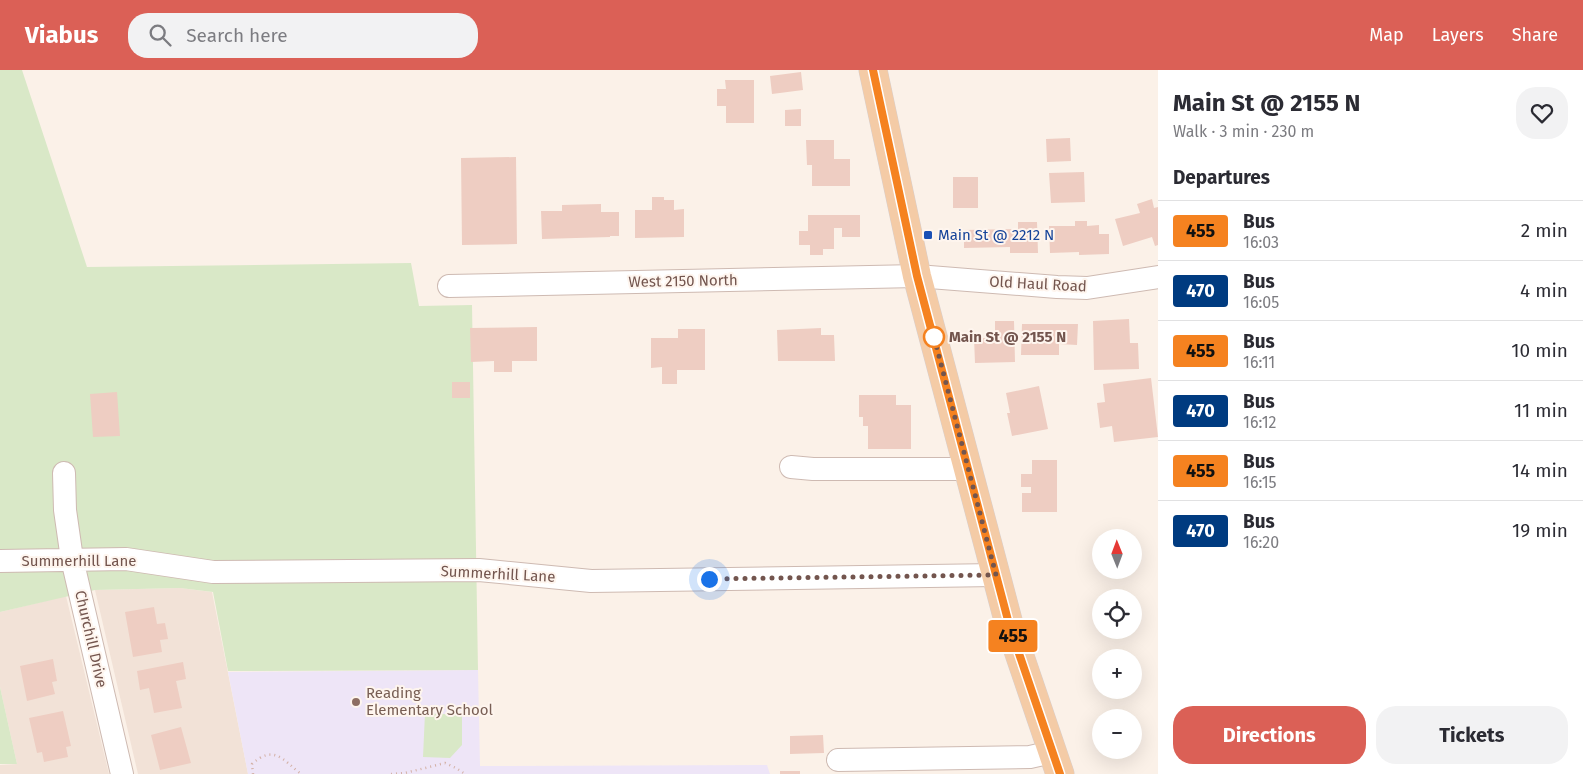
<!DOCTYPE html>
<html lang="en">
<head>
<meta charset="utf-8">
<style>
  :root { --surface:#fff; --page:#f2f2f3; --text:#2b2b33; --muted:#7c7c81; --line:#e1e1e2; --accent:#db6056 }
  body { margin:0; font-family:"Fira Sans",sans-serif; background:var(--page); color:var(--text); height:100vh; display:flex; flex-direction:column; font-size:19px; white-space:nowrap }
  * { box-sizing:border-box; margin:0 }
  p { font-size:16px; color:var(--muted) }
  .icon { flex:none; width:28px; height:28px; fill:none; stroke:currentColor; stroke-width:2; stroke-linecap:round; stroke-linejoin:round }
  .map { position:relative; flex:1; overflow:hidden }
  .details { display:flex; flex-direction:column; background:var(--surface); width:425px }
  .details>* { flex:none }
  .badge { padding:0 10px; border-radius:4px; font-size:18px; line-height:32px }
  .needle { width:32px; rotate:359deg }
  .tools { position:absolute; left:1092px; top:459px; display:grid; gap:10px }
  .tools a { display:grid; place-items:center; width:50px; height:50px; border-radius:50%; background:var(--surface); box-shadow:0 5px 20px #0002; font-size:25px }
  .you { position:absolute; width:25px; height:25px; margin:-12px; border:4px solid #fff; border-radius:50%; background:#1a73e8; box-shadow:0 0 0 8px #1a73e833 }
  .map>.badge { position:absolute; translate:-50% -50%; box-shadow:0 0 0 2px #fff }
  h2 { padding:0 15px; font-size:19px; line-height:45px }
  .round { display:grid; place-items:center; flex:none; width:52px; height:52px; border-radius:20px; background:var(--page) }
  .summary { display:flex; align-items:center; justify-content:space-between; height:85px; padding:0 15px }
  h1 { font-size:24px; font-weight:700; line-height:38px }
  .primary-button { display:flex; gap:10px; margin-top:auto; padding:10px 15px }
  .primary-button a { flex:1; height:58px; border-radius:20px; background:var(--accent); color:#fff; font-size:20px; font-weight:700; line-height:58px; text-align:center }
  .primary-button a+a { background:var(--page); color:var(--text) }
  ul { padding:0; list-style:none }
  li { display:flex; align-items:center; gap:15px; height:60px; padding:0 15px; border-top:1px solid var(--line) }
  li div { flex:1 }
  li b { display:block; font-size:19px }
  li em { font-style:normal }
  li .badge { min-width:55px; font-weight:700; text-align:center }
  header { display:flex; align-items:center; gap:30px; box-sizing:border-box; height:70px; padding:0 25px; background:var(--accent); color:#fff }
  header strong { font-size:24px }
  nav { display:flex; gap:28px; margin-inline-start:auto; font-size:18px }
  .search { width:350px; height:45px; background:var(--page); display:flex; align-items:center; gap:12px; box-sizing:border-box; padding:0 18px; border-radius:20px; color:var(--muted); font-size:19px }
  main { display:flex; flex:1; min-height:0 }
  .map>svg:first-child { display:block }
</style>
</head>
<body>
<header>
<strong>Viabus</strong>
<div class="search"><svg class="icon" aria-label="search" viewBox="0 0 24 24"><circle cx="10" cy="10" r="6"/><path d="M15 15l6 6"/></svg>Search here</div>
<nav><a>Map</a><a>Layers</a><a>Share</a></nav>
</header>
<main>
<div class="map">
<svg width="1158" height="704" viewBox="0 0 1158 704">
  <rect width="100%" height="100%" fill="#fbf1e8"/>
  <path fill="#f2e2d7" d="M 180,518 L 212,522 L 248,704 L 138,704 L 95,520 Z
    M 66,526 L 109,704 L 0,704 L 0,695 L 17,694 L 0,617 L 0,542 Z"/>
  <path fill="#eee5f7" d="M 478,600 L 480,696 L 767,695 L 770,704 L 248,704 L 228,602 Z"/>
  <path fill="#d9e8c7" d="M 0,0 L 22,0 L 87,197 L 411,193 L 419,236 L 472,235 L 478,600 L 228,601 L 213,522 L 180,518 L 95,520 L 0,542 Z
    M 0,617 L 17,694 L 0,694 Z
    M 425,643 L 462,645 L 462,675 L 450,688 L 423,687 Z"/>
  <path fill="#eecdc2" d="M 801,2 L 803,20 L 772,24 L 770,6 Z
    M 725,10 L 754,10 L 754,53 L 726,53 L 726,36 L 717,36 L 717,19 L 726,19 Z
    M 801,39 L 801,56 L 785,56 L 785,40 Z
    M 1070,68 L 1071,91 L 1047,92 L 1046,69 Z
    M 806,70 L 834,70 L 834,89 L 850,89 L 850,116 L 812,116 L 812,95 L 807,95 Z
    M 516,87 L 517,174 L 462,175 L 461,88 Z
    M 1084,102 L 1085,132 L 1051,133 L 1049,103 Z
    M 953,107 L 978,107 L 978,138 L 953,138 Z
    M 652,127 L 664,127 L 664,130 L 674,130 L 674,140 L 684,139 L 684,167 L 635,168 L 635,140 L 652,140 Z
    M 1152,129 L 1154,138 L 1158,137 L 1158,175 L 1155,176 L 1152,167 L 1123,176 L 1115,149 L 1140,143 L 1137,134 Z
    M 601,134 L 601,142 L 619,142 L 619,166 L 610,166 L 610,167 L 542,169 L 541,141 L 562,141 L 562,135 Z
    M 808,145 L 860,145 L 860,167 L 842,167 L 842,158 L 834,158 L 834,179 L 823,179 L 823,185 L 810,185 L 810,175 L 799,175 L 799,161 L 808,161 Z
    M 1075,151 L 1087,151 L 1087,156 L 1099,155 L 1099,164 L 1109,164 L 1109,184 L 1079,185 L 1079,182 L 1050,183 L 1049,156 L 1075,156 Z
    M 1018,152 L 1037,152 L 1038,183 L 1010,183 L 1010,177 L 964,178 L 964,160 L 1018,159 Z
    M 1129,249 L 1130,273 L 1138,273 L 1139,299 L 1094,300 L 1093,251 Z
    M 995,251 L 1014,251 L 1015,292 L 975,293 L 974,268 L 995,268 Z
    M 1022,254 L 1078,254 L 1077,275 L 1059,274 L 1059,285 L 1021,285 Z
    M 537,257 L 537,291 L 512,291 L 512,302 L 494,302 L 494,291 L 471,292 L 470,258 Z
    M 821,258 L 821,265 L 834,265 L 835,291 L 778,291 L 777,260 Z
    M 678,259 L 705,259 L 705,300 L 677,300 L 677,314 L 662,314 L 662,297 L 651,298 L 651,268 L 678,268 Z
    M 1151,308 L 1158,367 L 1114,372 L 1112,356 L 1100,358 L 1097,333 L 1105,332 L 1103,314 Z
    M 452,312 L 470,312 L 470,328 L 452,328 Z
    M 1039,316 L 1048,359 L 1012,366 L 1007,343 L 1010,343 L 1006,323 Z
    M 117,322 L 120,366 L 93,367 L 90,324 Z
    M 859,325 L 896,325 L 896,335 L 911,335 L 911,379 L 868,379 L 868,356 L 863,356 L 863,347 L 859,347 Z
    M 1032,390 L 1057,390 L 1057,442 L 1022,442 L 1022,423 L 1031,423 L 1031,417 L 1021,417 L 1021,404 L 1032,404 Z
    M 154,537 L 157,554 L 165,553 L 168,569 L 160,570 L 162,582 L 133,587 L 125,542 Z
    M 53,589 L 57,611 L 52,612 L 55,624 L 27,631 L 20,596 Z
    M 183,592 L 186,609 L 176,611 L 182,638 L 154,643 L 149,618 L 140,620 L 137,601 Z
    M 63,641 L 71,676 L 66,677 L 68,687 L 44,692 L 42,682 L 37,683 L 29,648 Z
    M 181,657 L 191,693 L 160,700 L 151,665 Z
    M 823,665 L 824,683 L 790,684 L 790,666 Z
    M 780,701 L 800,701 L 800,704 L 780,704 Z"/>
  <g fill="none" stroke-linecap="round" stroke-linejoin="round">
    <g stroke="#cebab2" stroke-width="24">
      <path id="minor" d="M 449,216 L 917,206 L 1057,217 L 1087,218 L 1158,207
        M 791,397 L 813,399 L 968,399
        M 64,403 L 65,440 L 72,489 L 122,704
        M 0,491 L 126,489 L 213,502 L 479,500 L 591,511 L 996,505
        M 838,690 L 1030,687 L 1052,682"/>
    </g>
    <g stroke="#d8cfcd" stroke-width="29">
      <path id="major" d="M 873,0 L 917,206 L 1009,554 L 1060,704"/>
    </g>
    <path stroke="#d3b0a5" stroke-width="2.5" stroke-dasharray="1 4" stroke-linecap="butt" d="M 253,704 L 252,694 C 274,674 283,690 301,704
      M 391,704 L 405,703 L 445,693 L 456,698 L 465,704"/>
    <use href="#minor" stroke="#fff" stroke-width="22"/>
    <use href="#major" stroke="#f4cba6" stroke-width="28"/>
  </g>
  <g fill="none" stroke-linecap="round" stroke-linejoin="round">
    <g stroke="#fff" stroke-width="11">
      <path id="line" d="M 873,0 L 917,206 L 1009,554 L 1060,704"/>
    </g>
    <use href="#line" stroke="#f58220" stroke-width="8"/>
    <path stroke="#73554e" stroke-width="5" stroke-dasharray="0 9" d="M 709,509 L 996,505 L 934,267"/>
  </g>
  <rect fill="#1a4fb4" stroke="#fef5ee" stroke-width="2" x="923" y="160" width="10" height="10" rx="2.5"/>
  <circle fill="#fff" stroke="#f58220" stroke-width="2.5" cx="934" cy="267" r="10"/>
  <circle fill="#8d6e63" stroke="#fef5ee" stroke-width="2" cx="356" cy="632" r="5"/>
  <g text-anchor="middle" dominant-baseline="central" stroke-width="4" stroke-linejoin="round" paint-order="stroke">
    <g font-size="15" fill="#164399" stroke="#fef5ee" text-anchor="start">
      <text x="938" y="165">Main St @ 2212 N</text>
    </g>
    <g font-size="15" fill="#73554e" stroke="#fef5ee">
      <text transform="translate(683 211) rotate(-1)">West 2150 North</text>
      <text transform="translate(1038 214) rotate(3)">Old Haul Road</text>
      <text x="79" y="491">Summerhill Lane</text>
      <text transform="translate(498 504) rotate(3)">Summerhill Lane</text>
      <text transform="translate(91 569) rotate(77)">Churchill Drive</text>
    </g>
    <g font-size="15" font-weight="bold" fill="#73554e" stroke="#fef5ee" text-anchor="start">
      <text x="949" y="267">Main St @ 2155 N</text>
    </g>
    <g font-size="15" fill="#785e54" stroke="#fef5ee" text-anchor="start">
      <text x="366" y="623">Reading<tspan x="366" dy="17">Elementary School</tspan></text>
    </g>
  </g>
</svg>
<div class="tools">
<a><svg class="needle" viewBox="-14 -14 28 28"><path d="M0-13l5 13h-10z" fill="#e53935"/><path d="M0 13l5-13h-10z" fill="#7c7c81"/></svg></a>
<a><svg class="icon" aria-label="locate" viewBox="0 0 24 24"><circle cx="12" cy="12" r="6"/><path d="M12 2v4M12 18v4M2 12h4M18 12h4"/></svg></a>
<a>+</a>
<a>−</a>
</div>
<div class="you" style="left:709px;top:509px"></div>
<b class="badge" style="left:1013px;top:566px;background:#f58220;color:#111">455</b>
</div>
<section class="details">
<div class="summary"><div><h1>Main St @ 2155 N</h1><p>Walk · 3 min · 230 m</p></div><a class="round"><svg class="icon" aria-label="heart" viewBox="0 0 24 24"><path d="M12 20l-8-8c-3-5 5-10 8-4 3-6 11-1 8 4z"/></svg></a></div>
<h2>Departures</h2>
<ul>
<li><span class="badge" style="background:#f58220;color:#111">455</span><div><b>Bus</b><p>16:03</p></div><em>2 min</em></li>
<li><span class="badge" style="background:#003b80;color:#fff">470</span><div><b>Bus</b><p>16:05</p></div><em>4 min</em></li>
<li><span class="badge" style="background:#f58220;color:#111">455</span><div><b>Bus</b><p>16:11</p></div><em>10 min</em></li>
<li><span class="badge" style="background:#003b80;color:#fff">470</span><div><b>Bus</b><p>16:12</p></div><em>11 min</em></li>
<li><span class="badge" style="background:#f58220;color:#111">455</span><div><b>Bus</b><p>16:15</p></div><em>14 min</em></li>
<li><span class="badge" style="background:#003b80;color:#fff">470</span><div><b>Bus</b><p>16:20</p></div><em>19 min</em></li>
</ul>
<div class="primary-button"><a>Directions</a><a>Tickets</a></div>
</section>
</main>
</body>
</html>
